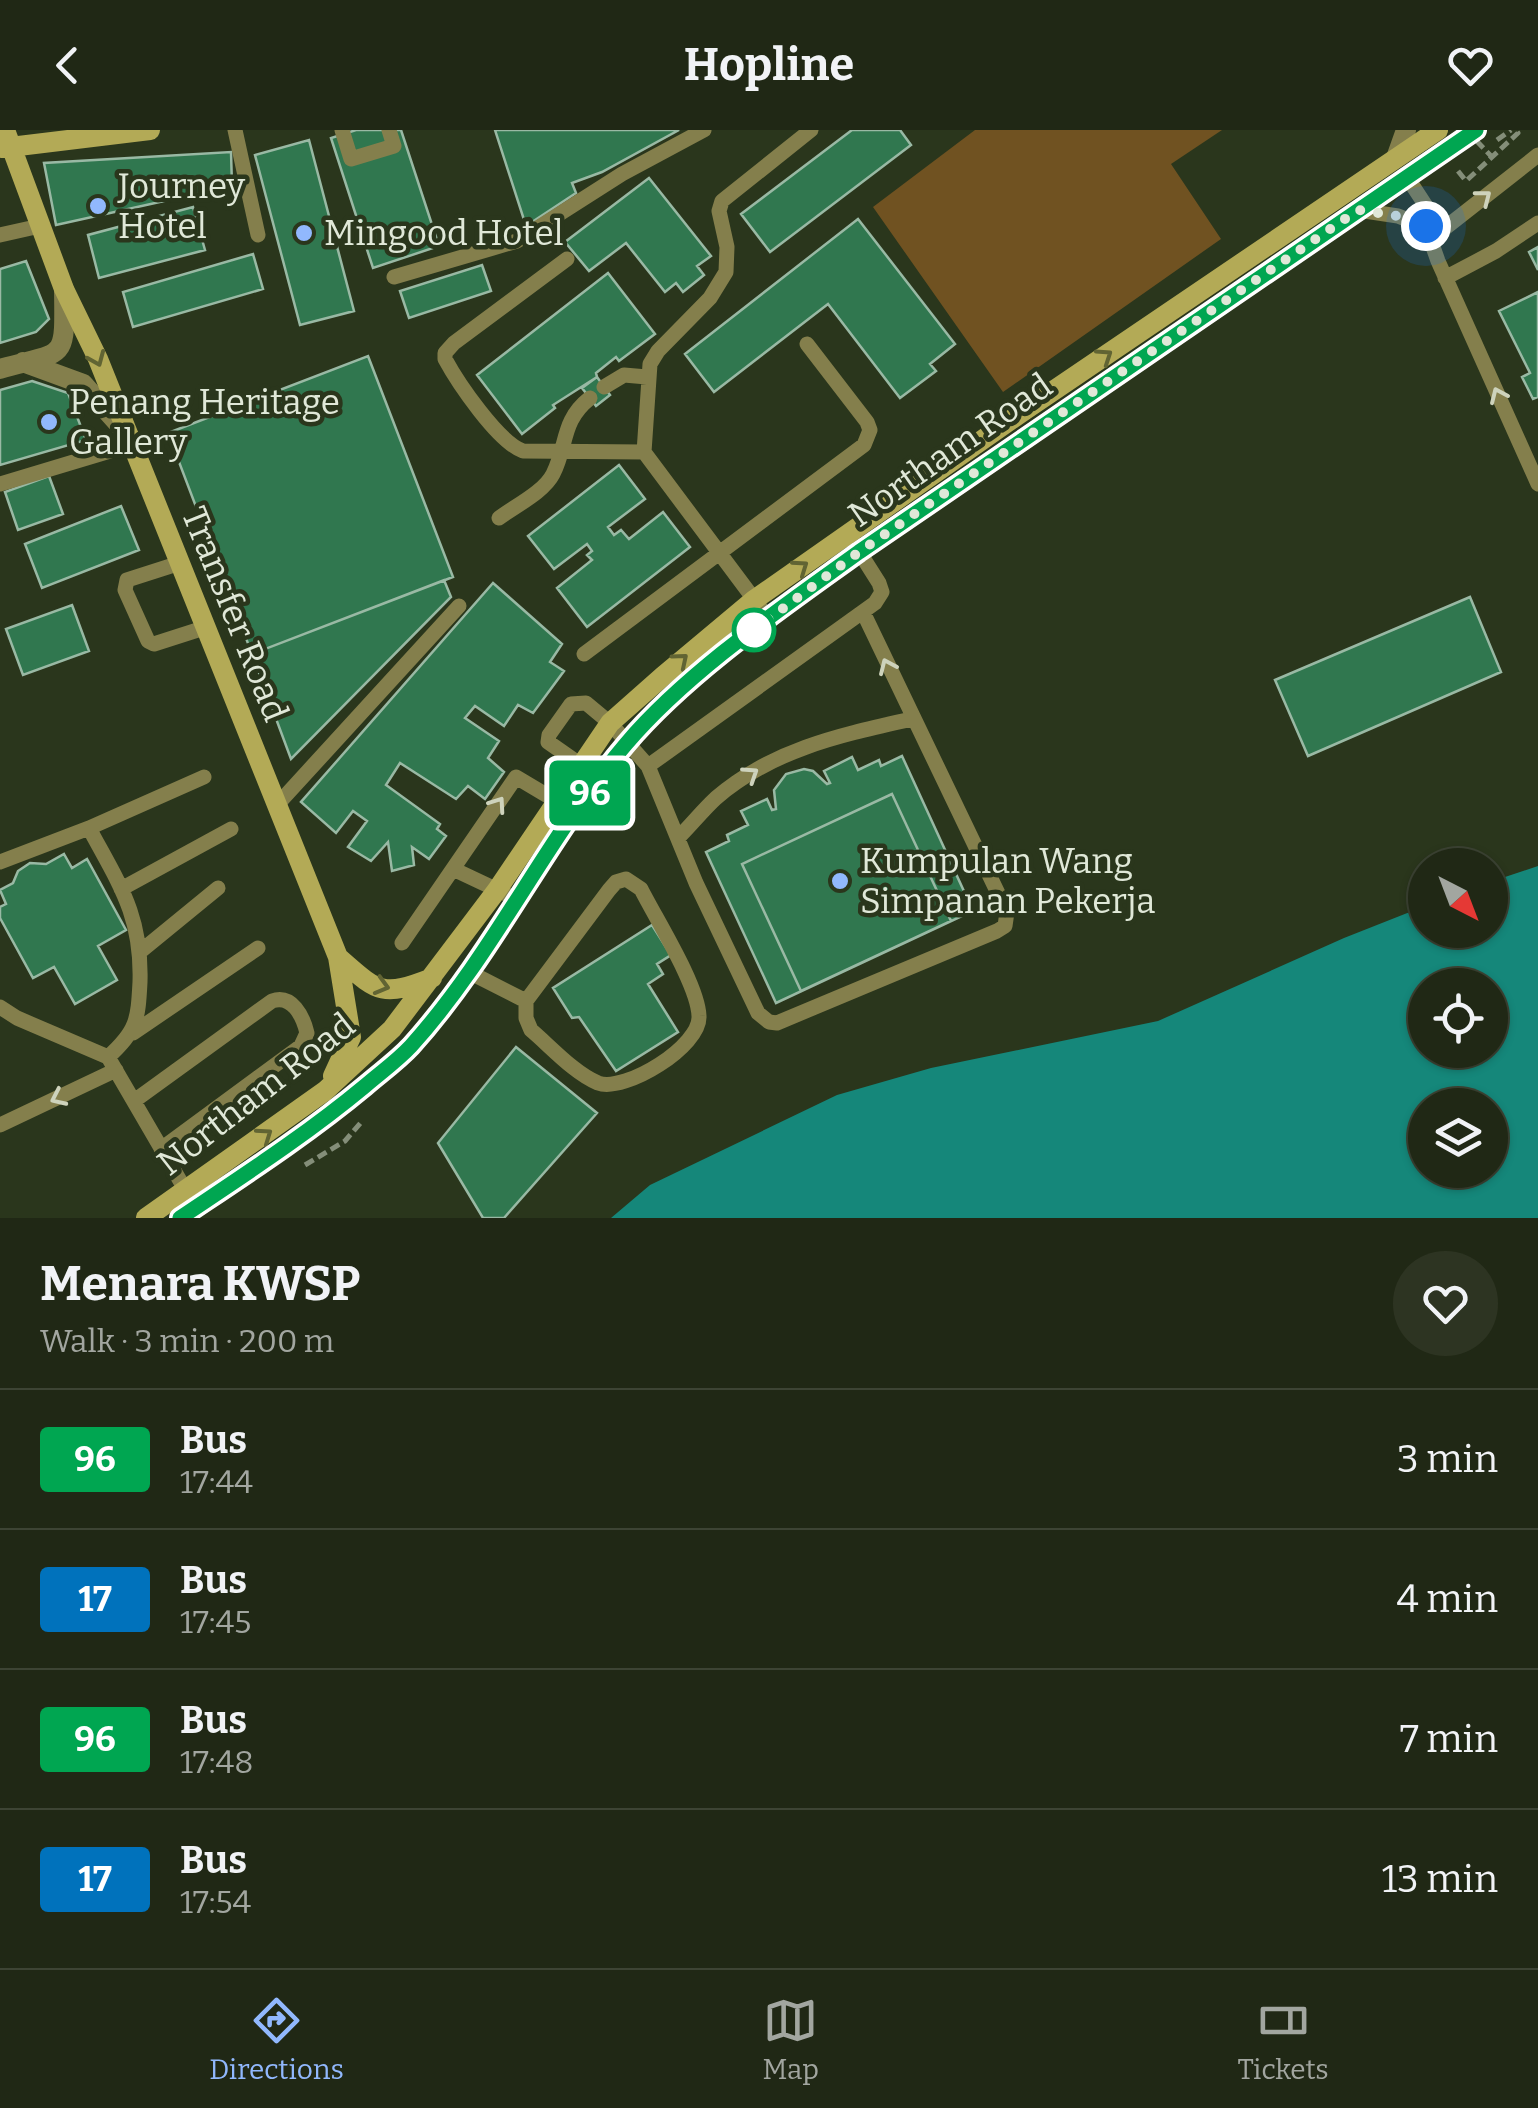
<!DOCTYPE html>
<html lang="en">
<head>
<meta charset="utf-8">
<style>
  :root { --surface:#202815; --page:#2d3422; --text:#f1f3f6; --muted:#a2a6a0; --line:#3d4434; --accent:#91b8fd }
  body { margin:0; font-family:Bitter,serif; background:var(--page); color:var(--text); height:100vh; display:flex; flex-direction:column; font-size:38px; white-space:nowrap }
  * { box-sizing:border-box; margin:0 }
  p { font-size:32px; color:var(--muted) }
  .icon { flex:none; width:55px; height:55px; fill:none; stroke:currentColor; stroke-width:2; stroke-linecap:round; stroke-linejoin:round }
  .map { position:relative; height:1088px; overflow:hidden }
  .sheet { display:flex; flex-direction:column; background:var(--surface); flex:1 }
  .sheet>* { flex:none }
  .badge { padding:0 20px; border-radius:8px; font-size:35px; line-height:65px }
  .needle { width:65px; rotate:138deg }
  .tools { position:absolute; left:1408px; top:718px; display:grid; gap:20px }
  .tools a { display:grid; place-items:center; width:100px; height:100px; border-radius:50%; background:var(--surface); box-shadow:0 2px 8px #0004,0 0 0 2px var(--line); font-size:50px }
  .you { position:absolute; width:50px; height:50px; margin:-25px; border:8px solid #fff; border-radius:50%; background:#1a73e8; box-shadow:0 0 0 15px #1a73e833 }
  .map>.badge { position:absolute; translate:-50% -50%; box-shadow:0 0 0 5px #fff }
  .round { display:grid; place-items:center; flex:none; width:105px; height:105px; border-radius:52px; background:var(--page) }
  .head { display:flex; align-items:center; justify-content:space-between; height:170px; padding:0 40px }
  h1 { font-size:48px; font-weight:700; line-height:75px }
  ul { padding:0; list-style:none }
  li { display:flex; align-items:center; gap:30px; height:140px; padding:0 40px; border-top:2px solid var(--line) }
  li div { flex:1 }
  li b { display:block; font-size:38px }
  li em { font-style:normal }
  li .badge { min-width:110px; font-weight:700; text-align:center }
  header { display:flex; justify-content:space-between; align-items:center; height:130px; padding:0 40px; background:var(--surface); font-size:45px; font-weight:700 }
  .tabs { display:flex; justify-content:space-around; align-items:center; height:140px; border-top:2px solid var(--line); background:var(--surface); font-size:28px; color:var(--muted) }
  .tabs a { display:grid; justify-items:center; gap:5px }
  .tabs .selected { color:var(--accent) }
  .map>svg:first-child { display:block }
</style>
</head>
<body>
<header><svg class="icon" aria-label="back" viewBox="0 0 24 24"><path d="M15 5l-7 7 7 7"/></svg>Hopline<svg class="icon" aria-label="heart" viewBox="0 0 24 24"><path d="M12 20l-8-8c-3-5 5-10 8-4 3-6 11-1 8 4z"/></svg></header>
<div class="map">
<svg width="1538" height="1088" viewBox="0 0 1538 1088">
  <rect width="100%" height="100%" fill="#2a361c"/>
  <path fill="#705221" d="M 975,0 L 1222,0 L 1171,34 L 1221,109 L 1003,262 L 873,77 Z"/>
  <path fill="#15877a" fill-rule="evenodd" d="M 1538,736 L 1538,1088 L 611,1088 L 650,1055 L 837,965 L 931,938 L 1158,891 L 1344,808 L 1425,776 L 1425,800 L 1490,800 L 1490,752 ZM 1425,855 L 1490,855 L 1490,920 L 1425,920 ZM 1425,975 L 1490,975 L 1490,1040 L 1425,1040 Z"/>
  <path fill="#30774f" stroke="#99b9a4" stroke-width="2.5" d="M 356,0 L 401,0 L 439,116 L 373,138 L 331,8 Z
    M 495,0 L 679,0 L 602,42 L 572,53 L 576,63 L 526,96 Z
    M 852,0 L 900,0 L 911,15 L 770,122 L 741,84 Z
    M 309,10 L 354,181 L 300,195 L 255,25 Z
    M 231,22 L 232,56 L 56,95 L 44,33 Z
    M 649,48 L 711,126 L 697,136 L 704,145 L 683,162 L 676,153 L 665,162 L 626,113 L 589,141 L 565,112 Z
    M 193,77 L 205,120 L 99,148 L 88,105 Z
    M 858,89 L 955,214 L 930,234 L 936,241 L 900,268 L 828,174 L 714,262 L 685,224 Z
    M 1538,117 L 1538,140 L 1529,122 Z
    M 253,124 L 263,159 L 133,197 L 123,162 Z
    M 26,131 L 49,189 L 36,202 L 0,213 L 0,139 Z
    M 482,135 L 491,161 L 409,188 L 400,161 Z
    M 608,143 L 655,204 L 619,231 L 616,227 L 596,243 L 597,247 L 553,275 L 555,278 L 522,304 L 477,245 Z
    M 1538,162 L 1538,267 L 1533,269 L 1522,247 L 1530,243 L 1499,181 Z
    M 368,226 L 453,447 L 252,524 L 168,303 Z
    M 597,247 L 610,265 L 596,276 L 582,258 Z
    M 32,251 L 68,263 L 86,310 L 0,335 L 0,260 Z
    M 619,335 L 645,369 L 608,397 L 614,405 L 621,400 L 629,409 L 663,382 L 690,417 L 587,497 L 557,458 L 592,430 L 587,425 L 592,421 L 587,414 L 554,439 L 528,406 Z
    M 49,346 L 63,384 L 18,400 L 5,362 Z
    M 121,376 L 139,420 L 42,458 L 25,414 Z
    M 444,450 L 451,467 L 291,629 L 252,524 Z
    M 493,453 L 562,514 L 550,532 L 564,541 L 533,583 L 518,575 L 504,596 L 475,576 L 465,588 L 499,611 L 488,628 L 504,642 L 485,669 L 468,656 L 456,669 L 400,633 L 386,655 L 440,694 L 437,699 L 446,706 L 429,729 L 412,717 L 414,735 L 392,741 L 388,712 L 371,731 L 348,717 L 367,691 L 353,681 L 336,703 L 301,672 Z
    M 1470,467 L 1501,542 L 1308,626 L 1275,550 Z
    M 72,475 L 89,521 L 23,545 L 6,499 Z
    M 902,626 L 973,781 L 776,873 L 706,722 L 729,711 L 727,705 L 748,695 L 741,681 L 767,669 L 772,680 L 776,679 L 774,660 L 786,644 L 804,639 L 813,641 L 827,654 L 830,653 L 824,641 L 852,627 L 858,640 L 879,630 L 881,636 Z
    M 892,664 L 951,791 L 801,861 L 742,734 Z
    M 64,724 L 72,738 L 87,729 L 126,800 L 98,816 L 117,850 L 75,874 L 54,837 L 33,848 L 0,788 L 0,777 L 6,774 L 0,760 L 13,753 L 18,741 L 30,733 L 46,734 Z
    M 652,795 L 671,825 L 657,834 L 663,844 L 648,854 L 678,902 L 616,941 L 579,887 L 572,888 L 553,858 Z
    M 516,917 L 597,983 L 504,1088 L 483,1088 L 438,1013 Z"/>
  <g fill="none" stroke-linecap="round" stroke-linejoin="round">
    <path stroke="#848e79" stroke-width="5" stroke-dasharray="10 5" stroke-linecap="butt" d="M 1497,10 L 1511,0
      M 1458,41 L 1466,51 L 1518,3 L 1516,0
      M 305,1035 L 345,1011 L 363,990"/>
    <path stroke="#847f4c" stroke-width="15" d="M 235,0 L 258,105
      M 342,0 L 351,29 L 394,16 L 389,0
      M 1407,47 L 1426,76 L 1426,97 L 1438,131 L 1538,354
      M 1358,80 L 1398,86 L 1426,97
      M 0,105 L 40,96
      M 1431,109 L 1538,25
      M 567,129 L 454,213 L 445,223 L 445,229 C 458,253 498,312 523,321 L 644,322
      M 394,147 L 517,111 L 622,44 L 704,0
      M 1445,148 L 1496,121 L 1538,93
      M 604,257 L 624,245 L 647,247
      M 0,354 L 130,315
      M 499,388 C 515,376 544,362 553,344 C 568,314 561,291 590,268
      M 180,433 L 127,450 L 125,460 L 148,511 L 154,514 L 207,497
      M 768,488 L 644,322 L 650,234 L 658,221 L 710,168 L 726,142 L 727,117 L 719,81 L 722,71 L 811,0
      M 584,524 L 864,315 L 870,300 L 867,292 L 807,214
      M 648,636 L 875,473 L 882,462 L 879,453 L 848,404
      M 588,640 L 548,612 L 549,605 L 571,574 L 586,573 L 610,593 L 648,636 L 696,753 L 758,883 L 769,892 L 777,893 L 997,801 L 1005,796 L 1007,782 L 863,482
      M 277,675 L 459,476
      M 678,708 C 691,695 703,680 716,668 C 773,619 841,605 912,589
      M 0,732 L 89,698
      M 453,739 L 506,764
      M 626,749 L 641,759 C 656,789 698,855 699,886 C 701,916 625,963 598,953 C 574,943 550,916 531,900 L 526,888 L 526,871 L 609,760 L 616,752 Z
      M 121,759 L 231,699
      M 402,813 L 516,647 L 563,675
      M 141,821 L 218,758
      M 469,842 L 526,871
      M 0,877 L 17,888 L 108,927 L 186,1061
      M 133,903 L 258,818
      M 108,927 C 137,901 138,890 140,852 C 142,785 119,754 89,698 L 204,647
      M 134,971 L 272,871 C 292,864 303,886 307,903 L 301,916 L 161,1019
      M 0,995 L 116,940"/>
    <path stroke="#847f4c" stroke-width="20" d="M 1396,28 L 1406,0
      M 23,232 L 83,254 L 125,301
      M 0,239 C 67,220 65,233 64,159"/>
    <path stroke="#b3aa56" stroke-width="20" d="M 5,0 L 64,159 L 98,229 L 338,827 L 351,907 L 333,946
      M 2,18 L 150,0
      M 338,827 C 378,862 381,868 432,848
      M 146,1088 L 325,961 L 392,899 L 497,760 L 610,593 L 662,547 L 754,470 L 1025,280 L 1438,0
      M 181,1088 C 244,1045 306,1005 365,956 C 380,943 397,931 411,916 C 494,824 546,708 626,614 C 686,543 784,476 859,422 L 1476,0"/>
    <path stroke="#848e79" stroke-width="5" stroke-dasharray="10 5" stroke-linecap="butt" d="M 1466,0 L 1492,27"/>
  </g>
  <defs><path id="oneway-chevron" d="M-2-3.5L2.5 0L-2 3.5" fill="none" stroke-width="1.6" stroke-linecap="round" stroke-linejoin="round" transform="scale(2.5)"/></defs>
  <g stroke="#ced3bc">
    <use href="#oneway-chevron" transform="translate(1484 67) rotate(-38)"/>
    <use href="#oneway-chevron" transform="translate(1498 265) rotate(-114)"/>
    <use href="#oneway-chevron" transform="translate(887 536) rotate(-114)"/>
    <use href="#oneway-chevron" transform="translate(751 644) rotate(-33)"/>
    <use href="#oneway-chevron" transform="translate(498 674) rotate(-55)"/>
    <use href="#oneway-chevron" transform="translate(58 968) rotate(155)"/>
  </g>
  <g stroke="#616433">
    <use href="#oneway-chevron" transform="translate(1105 226) rotate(-34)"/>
    <use href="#oneway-chevron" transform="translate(97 229) rotate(67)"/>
    <use href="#oneway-chevron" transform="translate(801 437) rotate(-35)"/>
    <use href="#oneway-chevron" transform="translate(681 530) rotate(-40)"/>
    <use href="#oneway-chevron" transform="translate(382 856) rotate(16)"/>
    <use href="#oneway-chevron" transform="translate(265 1005) rotate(-35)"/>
  </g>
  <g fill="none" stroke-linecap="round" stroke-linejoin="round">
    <g stroke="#fff" stroke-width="22">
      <path id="line" d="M 180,1088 C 244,1045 306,1005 365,956 C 380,943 397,931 411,916 C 494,824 546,708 626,614 C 687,542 783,477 859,422 L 1476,0"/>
    </g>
    <use href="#line" stroke="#00a651" stroke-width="15"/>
    <path stroke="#e0e8d8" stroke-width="10" stroke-dasharray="0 18" d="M 754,500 L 859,422 L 1358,80 L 1398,86 L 1426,96"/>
  </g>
  <g fill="#91b8fd" stroke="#2a361c" stroke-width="4">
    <circle cx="98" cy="76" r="10"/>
    <circle cx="304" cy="103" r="10"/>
    <circle cx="49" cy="292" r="10"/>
    <circle cx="840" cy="751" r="10"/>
  </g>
  <circle fill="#fff" stroke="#00a651" stroke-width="5" cx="754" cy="500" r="20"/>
  <g text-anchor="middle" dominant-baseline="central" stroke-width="9" stroke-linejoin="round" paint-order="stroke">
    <g font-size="35" fill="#e0e8d8" stroke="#2a361c" text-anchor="start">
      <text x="118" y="56">Journey<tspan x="118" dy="40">Hotel</tspan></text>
      <text x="324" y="103">Mingood Hotel</text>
      <text x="69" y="272">Penang Heritage<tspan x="69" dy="40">Gallery</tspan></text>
      <text x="860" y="731">Kumpulan Wang<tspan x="860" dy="40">Simpanan Pekerja</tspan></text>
    </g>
    <g font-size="35" fill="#e0e8d8" stroke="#2a361c">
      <text transform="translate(950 320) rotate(-35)">Northam Road</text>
      <text transform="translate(235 484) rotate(68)">Transfer Road</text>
      <text transform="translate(256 964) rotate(-38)">Northam Road</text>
    </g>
  </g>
</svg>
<div class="tools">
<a><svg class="needle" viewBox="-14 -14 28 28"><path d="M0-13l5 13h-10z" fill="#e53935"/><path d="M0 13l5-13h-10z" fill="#a2a6a0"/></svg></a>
<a><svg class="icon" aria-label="locate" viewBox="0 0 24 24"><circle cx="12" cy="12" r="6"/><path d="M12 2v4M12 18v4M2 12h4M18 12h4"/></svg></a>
<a><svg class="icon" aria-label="layers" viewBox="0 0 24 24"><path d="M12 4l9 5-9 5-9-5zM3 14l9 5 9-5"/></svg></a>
</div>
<div class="you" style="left:1426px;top:96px"></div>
<b class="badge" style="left:590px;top:663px;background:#00a651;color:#fff">96</b>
</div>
<section class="sheet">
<div class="head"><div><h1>Menara KWSP</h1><p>Walk · 3 min · 200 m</p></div><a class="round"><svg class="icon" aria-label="heart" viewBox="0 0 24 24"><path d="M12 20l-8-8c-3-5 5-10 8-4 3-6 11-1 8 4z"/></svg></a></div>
<ul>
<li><span class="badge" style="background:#00a651;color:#fff">96</span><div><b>Bus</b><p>17:44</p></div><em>3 min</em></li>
<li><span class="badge" style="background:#0072bc;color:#fff">17</span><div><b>Bus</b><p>17:45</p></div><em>4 min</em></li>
<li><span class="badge" style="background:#00a651;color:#fff">96</span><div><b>Bus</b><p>17:48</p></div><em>7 min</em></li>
<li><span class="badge" style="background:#0072bc;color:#fff">17</span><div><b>Bus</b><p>17:54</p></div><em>13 min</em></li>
</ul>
</section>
<nav class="tabs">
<a class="selected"><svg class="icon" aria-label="directions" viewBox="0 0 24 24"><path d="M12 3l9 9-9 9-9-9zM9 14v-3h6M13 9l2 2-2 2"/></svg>Directions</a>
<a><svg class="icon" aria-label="map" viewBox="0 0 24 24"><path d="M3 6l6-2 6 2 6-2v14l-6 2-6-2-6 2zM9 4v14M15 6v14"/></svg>Map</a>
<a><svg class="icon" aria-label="tickets" viewBox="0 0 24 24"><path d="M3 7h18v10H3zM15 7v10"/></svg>Tickets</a>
</nav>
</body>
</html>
